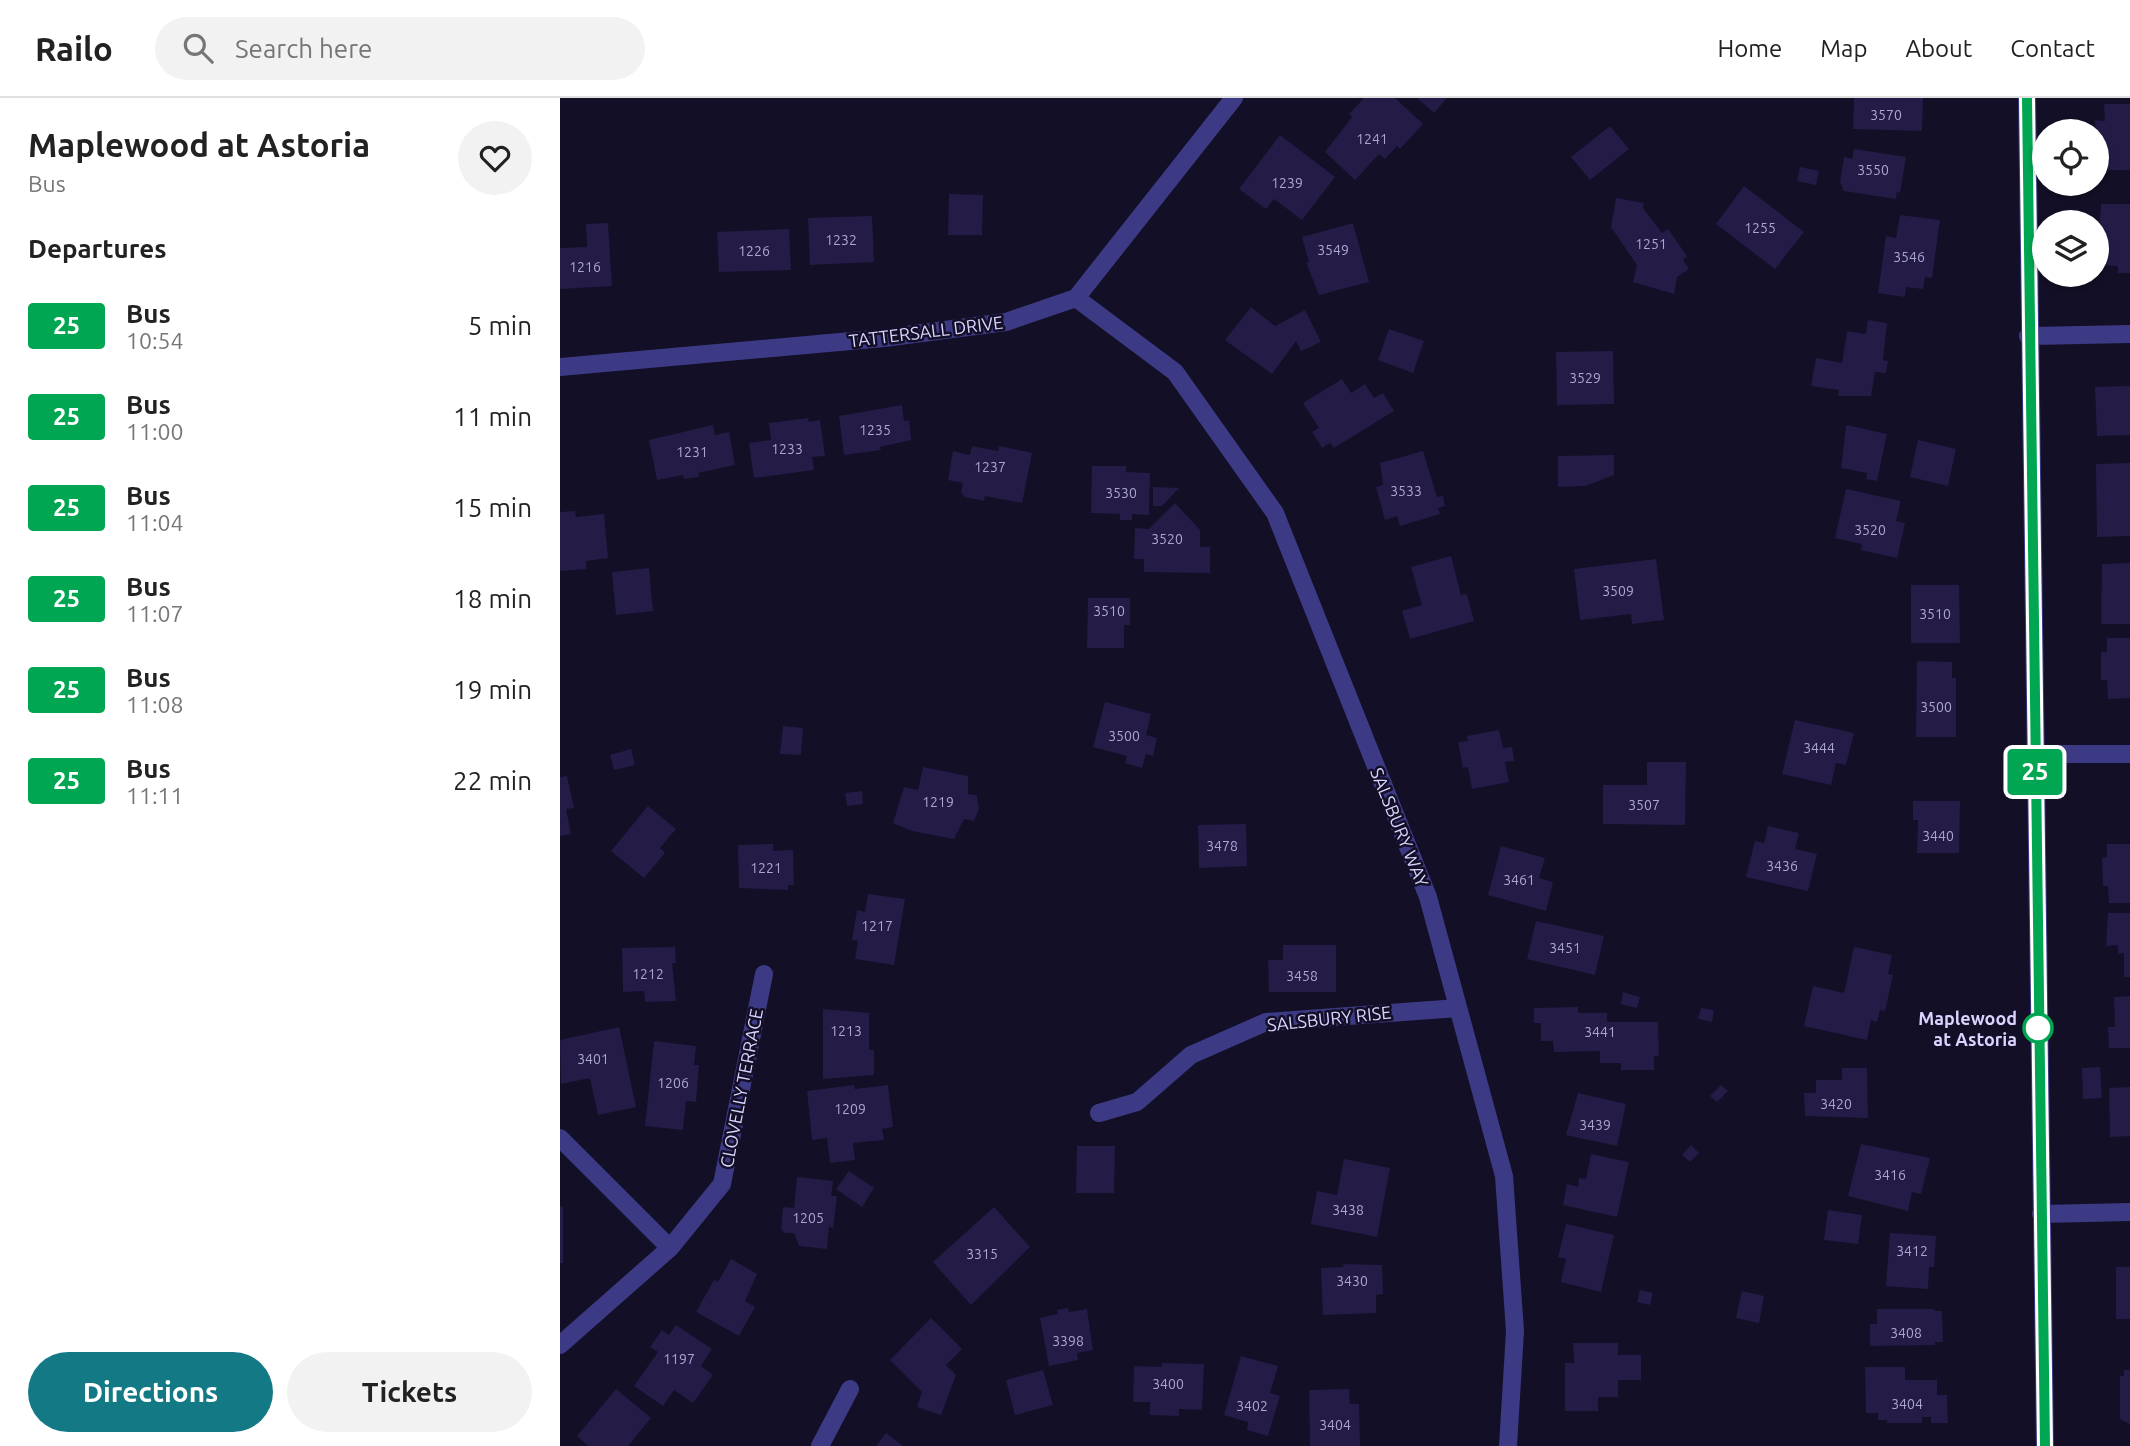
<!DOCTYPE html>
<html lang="en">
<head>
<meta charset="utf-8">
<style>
  :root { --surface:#fff; --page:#f2f2f2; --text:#222; --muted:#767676; --line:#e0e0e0; --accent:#137a85 }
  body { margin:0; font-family:Ubuntu,sans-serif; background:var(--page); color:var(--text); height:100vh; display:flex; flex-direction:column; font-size:26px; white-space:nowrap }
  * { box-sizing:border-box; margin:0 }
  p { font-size:23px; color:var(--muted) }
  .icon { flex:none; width:38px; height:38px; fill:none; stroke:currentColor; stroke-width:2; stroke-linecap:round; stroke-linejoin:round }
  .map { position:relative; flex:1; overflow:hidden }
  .sheet { display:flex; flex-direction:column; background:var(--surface); width:560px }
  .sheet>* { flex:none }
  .badge { padding:0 14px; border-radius:5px; font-size:24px; line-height:46px }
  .tools { position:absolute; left:1472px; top:21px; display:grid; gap:14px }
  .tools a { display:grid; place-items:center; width:77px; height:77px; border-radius:50%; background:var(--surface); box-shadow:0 2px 5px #0004; font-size:35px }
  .map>.badge { position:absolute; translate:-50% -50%; box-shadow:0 0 0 4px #fff }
  h2 { padding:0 28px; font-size:26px; line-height:63px }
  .round { display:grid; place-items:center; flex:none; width:74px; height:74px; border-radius:37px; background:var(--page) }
  .head { display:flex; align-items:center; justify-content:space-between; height:119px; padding:0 28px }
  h1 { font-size:33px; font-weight:700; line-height:52px }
  .cta { display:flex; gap:14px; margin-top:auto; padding:14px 28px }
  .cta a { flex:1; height:80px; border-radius:42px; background:var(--accent); color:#fff; font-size:28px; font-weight:700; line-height:80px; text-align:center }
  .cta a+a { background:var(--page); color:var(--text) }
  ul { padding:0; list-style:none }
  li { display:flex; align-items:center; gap:21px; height:91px; padding:0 28px }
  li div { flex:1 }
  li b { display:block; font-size:26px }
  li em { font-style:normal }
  li .badge { min-width:77px; font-weight:700; text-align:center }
  header { display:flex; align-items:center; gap:42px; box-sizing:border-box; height:98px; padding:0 35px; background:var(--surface); border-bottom:2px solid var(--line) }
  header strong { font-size:33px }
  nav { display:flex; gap:38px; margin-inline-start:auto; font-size:24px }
  .search { width:490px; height:63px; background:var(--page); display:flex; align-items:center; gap:18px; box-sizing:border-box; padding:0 24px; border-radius:38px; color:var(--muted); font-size:26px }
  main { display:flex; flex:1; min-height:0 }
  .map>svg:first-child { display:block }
</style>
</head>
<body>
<header>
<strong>Railo</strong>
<div class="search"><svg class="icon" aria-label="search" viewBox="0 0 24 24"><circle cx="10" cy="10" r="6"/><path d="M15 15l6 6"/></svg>Search here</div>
<nav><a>Home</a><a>Map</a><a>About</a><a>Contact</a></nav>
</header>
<main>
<section class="sheet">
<div class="head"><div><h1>Maplewood at Astoria</h1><p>Bus</p></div><a class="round"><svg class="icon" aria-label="heart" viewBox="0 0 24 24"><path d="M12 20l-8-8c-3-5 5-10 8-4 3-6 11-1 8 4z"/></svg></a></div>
<h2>Departures</h2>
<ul>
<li><span class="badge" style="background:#00a651;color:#fff">25</span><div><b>Bus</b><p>10:54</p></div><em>5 min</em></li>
<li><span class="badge" style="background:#00a651;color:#fff">25</span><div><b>Bus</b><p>11:00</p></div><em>11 min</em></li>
<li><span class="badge" style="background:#00a651;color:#fff">25</span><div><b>Bus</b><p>11:04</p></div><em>15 min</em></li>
<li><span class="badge" style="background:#00a651;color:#fff">25</span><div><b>Bus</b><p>11:07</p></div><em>18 min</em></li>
<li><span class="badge" style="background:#00a651;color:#fff">25</span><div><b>Bus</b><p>11:08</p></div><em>19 min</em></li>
<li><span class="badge" style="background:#00a651;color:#fff">25</span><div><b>Bus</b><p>11:11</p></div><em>22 min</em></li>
</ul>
<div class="cta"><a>Directions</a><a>Tickets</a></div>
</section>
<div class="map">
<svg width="1570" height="1348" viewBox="0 0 1570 1348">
  <rect width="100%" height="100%" fill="#130f26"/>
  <path fill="#241b47" d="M 804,0 L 835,0 L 863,26 L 840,51 L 837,48 L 825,61 L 819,56 L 795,82 L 765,54 L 792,19 L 789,16 Z
    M 857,0 L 887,0 L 874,15 Z
    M 1294,0 L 1363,0 L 1362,33 L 1293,31 Z
    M 1544,6 L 1570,6 L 1570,72 L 1536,72 L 1535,22 L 1545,23 Z
    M 1050,28 L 1069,51 L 1030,82 L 1011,59 Z
    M 720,37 L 775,79 L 742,122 L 714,101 L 706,111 L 679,91 Z
    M 1294,51 L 1346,59 L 1340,95 L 1337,94 L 1336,101 L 1284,93 L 1280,84 L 1284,59 L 1292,61 Z
    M 1240,69 L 1259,73 L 1256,87 L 1237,83 Z
    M 1184,88 L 1244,134 L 1215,171 L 1156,126 Z
    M 389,96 L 423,97 L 422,137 L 388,137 Z
    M 1056,100 L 1084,105 L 1083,110 L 1102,135 L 1108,131 L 1127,158 L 1123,162 L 1129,171 L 1117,179 L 1114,196 L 1073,184 L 1077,167 L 1051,129 Z
    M 1541,106 L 1570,106 L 1570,175 L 1558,175 L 1558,168 L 1542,167 L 1542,145 L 1538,144 Z
    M 1340,117 L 1380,122 L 1372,180 L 1365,179 L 1363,191 L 1346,189 L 1345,199 L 1318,195 L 1326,138 L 1336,140 Z
    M 312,118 L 314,164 L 250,167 L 248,120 Z
    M 48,125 L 52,188 L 0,191 L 0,150 L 27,149 L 26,126 Z
    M 793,125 L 809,184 L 759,197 L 746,164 L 749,164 L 742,139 Z
    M 229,131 L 231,172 L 159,174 L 157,134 Z
    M 691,209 L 715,228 L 745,212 L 761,244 L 741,253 L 736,243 L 712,276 L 665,242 Z
    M 1308,222 L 1327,225 L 1323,262 L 1328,263 L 1326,275 L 1315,274 L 1311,298 L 1278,298 L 1279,292 L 1251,288 L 1256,260 L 1282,265 L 1287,233 L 1306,236 Z
    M 829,231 L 864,243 L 853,275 L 818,262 Z
    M 1053,253 L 1054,306 L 997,307 L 996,254 Z
    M 782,281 L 791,295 L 805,286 L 814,300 L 823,295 L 834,313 L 774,350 L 770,345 L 762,350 L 752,334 L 759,330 L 743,305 Z
    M 1570,288 L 1570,337 L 1537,338 L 1535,289 Z
    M 342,307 L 344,323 L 349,322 L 351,342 L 320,349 L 321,352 L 284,357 L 279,318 Z
    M 248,320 L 249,324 L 260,322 L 265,358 L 252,359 L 254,372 L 194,380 L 189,345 L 211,342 L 209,325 Z
    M 153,327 L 155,337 L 169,334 L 175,367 L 138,375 L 139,379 L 124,381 L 123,377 L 97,382 L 89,342 Z
    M 1286,327 L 1327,336 L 1317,383 L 1306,381 L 1307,375 L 1281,370 Z
    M 1358,342 L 1396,351 L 1388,388 L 1350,379 Z
    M 412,348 L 438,353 L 439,348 L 472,355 L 462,405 L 425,398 L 424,403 L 405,399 L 401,395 L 403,385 L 388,382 L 393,353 L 410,357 Z
    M 863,353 L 877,399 L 883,398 L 885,408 L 878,410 L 880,416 L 840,428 L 837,418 L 825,422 L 816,389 L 823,387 L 820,365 Z
    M 1054,357 L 1054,377 L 1025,388 L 998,389 L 998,358 Z
    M 1570,365 L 1570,438 L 1537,439 L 1536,366 Z
    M 532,368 L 566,368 L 566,374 L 590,375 L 589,417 L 572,416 L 572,422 L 560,422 L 560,416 L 531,415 Z
    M 593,389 L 619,390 L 602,408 L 593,408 Z
    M 1286,391 L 1341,403 L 1336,423 L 1345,425 L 1337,460 L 1301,452 L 1302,446 L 1275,440 Z
    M 615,405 L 640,432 L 640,449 L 650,449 L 650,475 L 584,474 L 584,461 L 574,461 L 575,430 L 589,431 Z
    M 15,413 L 16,419 L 44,416 L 48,460 L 26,463 L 26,471 L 0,473 L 0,414 Z
    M 891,458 L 901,497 L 907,496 L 914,523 L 850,541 L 842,513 L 862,507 L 851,469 Z
    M 1096,461 L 1104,522 L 1072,526 L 1071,516 L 1020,522 L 1014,471 Z
    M 1570,465 L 1570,526 L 1541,526 L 1542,466 Z
    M 89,470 L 93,513 L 56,517 L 52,474 Z
    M 1351,487 L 1399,487 L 1400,545 L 1351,545 Z
    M 528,500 L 570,500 L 570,527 L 564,527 L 564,550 L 527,550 Z
    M 1547,540 L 1570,540 L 1570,600 L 1548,601 L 1547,582 L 1541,582 L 1541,554 L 1547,554 Z
    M 1357,563 L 1392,564 L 1392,580 L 1396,580 L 1396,639 L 1356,639 Z
    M 545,604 L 591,616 L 586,637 L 597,640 L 593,658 L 586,656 L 582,670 L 565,665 L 567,658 L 533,649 Z
    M 1235,622 L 1294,635 L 1286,667 L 1276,665 L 1271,687 L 1222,676 Z
    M 223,628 L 243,630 L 241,657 L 220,656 Z
    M 939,632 L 943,650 L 952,649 L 954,663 L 945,664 L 949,684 L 912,691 L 908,669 L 903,670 L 898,644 L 908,643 L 907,638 Z
    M 71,651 L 75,667 L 54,672 L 50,657 Z
    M 1087,664 L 1126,664 L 1125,727 L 1043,726 L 1043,687 L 1087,687 Z
    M 363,669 L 408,678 L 408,696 L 417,697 L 419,711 L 414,723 L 404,721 L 394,741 L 352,733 L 333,725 L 344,689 L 358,692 Z
    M 7,678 L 14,710 L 6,711 L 11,736 L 0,738 L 0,679 Z
    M 302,693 L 303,706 L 287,708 L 285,695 Z
    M 1353,703 L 1400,703 L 1399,755 L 1357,755 L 1358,722 L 1353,722 Z
    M 88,708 L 116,731 L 100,750 L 105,755 L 84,780 L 51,753 Z
    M 686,726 L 687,768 L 639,770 L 638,727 Z
    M 1208,728 L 1239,735 L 1235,751 L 1257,756 L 1248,793 L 1186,779 L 1195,743 L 1204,745 Z
    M 213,746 L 213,753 L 233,752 L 234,787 L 228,787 L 228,792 L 179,790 L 178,747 Z
    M 1547,746 L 1570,746 L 1570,805 L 1549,805 L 1548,788 L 1543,788 L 1542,760 L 1547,759 Z
    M 941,748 L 985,760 L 979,780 L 993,784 L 986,813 L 928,797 Z
    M 308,796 L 345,801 L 334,867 L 295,861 L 298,843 L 292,842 L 297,812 L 305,814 Z
    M 1548,815 L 1570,815 L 1570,879 L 1564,879 L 1564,855 L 1558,856 L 1558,847 L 1546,848 Z
    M 976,823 L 1044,838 L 1035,877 L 967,861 Z
    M 723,847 L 776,847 L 776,894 L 709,894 L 708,862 L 723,862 Z
    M 115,849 L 116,865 L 112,865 L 116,903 L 85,904 L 84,893 L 63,894 L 62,850 Z
    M 1294,849 L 1332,857 L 1328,876 L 1333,877 L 1325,913 L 1320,912 L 1317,924 L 1311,922 L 1307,942 L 1244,928 L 1253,888 L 1284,895 Z
    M 1063,894 L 1080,899 L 1077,910 L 1061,906 Z
    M 1570,898 L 1570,950 L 1549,950 L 1548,929 L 1555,929 L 1554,899 Z
    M 1018,909 L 1018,915 L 1047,915 L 1047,924 L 1098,924 L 1099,958 L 1094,958 L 1094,972 L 1061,972 L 1061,965 L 1040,965 L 1040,953 L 994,954 L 993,943 L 981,943 L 981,925 L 974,925 L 974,910 Z
    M 1141,910 L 1154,912 L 1152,924 L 1138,921 Z
    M 263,911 L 309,915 L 309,952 L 314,952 L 314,977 L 263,981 Z
    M 59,929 L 76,1009 L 38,1017 L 30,980 L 1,986 L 0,942 Z
    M 94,943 L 136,948 L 134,967 L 139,967 L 136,1004 L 126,1003 L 123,1032 L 85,1028 Z
    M 1540,969 L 1542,1000 L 1523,1001 L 1522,970 Z
    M 1282,970 L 1307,970 L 1308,1020 L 1245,1018 L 1244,995 L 1256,995 L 1256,982 L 1282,982 Z
    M 294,987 L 295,991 L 328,987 L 333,1029 L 322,1031 L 324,1042 L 293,1045 L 295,1062 L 270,1065 L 267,1040 L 252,1042 L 247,993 Z
    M 1161,987 L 1168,993 L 1157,1004 L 1150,998 Z
    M 1570,989 L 1570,1038 L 1550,1039 L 1549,990 Z
    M 1018,995 L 1066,1006 L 1057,1048 L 1006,1037 Z
    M 1301,1046 L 1370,1060 L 1361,1096 L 1352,1094 L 1348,1113 L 1288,1098 Z
    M 1131,1047 L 1139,1055 L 1130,1064 L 1122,1057 Z
    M 517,1048 L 555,1048 L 554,1095 L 516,1095 Z
    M 1031,1056 L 1069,1064 L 1057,1119 L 1003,1107 L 1007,1086 L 1018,1089 L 1019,1080 L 1026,1081 Z
    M 784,1061 L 830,1070 L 817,1139 L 751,1126 L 757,1093 L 777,1097 Z
    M 289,1073 L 314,1090 L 302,1109 L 276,1091 Z
    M 237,1079 L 273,1083 L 271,1098 L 277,1098 L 273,1130 L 269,1129 L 267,1151 L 239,1148 L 234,1135 L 225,1135 L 221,1131 L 223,1109 L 234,1110 Z
    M 0,1108 L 3,1109 L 3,1165 L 0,1165 Z
    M 434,1109 L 470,1149 L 411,1207 L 373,1164 Z
    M 1268,1112 L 1302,1117 L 1298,1146 L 1264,1142 Z
    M 1006,1126 L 1054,1137 L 1041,1194 L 1001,1184 L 1006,1161 L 998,1159 Z
    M 1330,1135 L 1376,1138 L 1374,1169 L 1369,1169 L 1368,1191 L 1326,1188 Z
    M 171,1161 L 197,1176 L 185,1203 L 195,1209 L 179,1238 L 136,1214 L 154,1182 L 158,1184 Z
    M 783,1166 L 822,1167 L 823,1196 L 816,1197 L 816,1215 L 763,1217 L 761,1170 L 784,1169 Z
    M 1556,1169 L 1570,1169 L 1570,1221 L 1556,1221 Z
    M 1080,1192 L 1093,1195 L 1090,1207 L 1077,1204 Z
    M 1182,1193 L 1204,1198 L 1199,1225 L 1176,1220 Z
    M 508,1210 L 509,1214 L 527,1211 L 533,1252 L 517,1255 L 518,1262 L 489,1268 L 480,1220 L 498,1216 L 497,1212 Z
    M 1317,1211 L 1374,1211 L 1374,1213 L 1382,1213 L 1383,1244 L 1375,1244 L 1375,1247 L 1310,1248 L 1310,1226 L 1317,1226 Z
    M 371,1220 L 402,1251 L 386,1267 L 396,1277 L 381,1317 L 357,1309 L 362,1294 L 330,1262 Z
    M 116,1227 L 152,1251 L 141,1268 L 153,1277 L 133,1305 L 114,1292 L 103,1308 L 74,1288 L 98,1254 L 90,1249 L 102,1232 L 109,1237 Z
    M 1013,1245 L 1058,1245 L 1058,1257 L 1081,1257 L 1081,1282 L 1058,1282 L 1058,1299 L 1038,1299 L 1038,1313 L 1005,1313 L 1005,1265 L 1014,1265 Z
    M 681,1258 L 718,1268 L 710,1295 L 720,1298 L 708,1338 L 687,1332 L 688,1324 L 664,1317 Z
    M 602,1265 L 644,1266 L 642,1312 L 619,1311 L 619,1318 L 590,1317 L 590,1304 L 573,1304 L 574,1268 L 602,1269 Z
    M 1305,1269 L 1345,1269 L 1345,1282 L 1377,1282 L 1377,1297 L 1387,1297 L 1388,1325 L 1371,1325 L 1371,1319 L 1362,1319 L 1362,1325 L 1327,1325 L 1327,1322 L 1318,1322 L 1318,1315 L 1306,1315 Z
    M 483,1272 L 493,1307 L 455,1317 L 446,1282 Z
    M 1564,1272 L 1570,1272 L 1570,1326 L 1560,1321 L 1560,1278 L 1564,1278 Z
    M 56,1291 L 91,1320 L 68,1348 L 28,1348 L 17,1338 Z
    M 789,1291 L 790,1306 L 799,1306 L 800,1348 L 750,1348 L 749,1292 Z
    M 326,1335 L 343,1348 L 316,1348 Z"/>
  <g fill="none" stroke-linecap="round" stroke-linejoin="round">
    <path stroke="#3d3a85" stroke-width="18" d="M 1467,0 L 1485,1348
      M 516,200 L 615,274 L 715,415 L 868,799 L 944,1078 L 955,1233 L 948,1348
      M 1468,238 L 1570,236
      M 0,269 L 324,240 L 446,224 L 516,200 L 674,0
      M 1474,656 L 1570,656
      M 539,1015 L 577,1004 L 631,957 L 706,924 L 898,910
      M 0,1040 L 110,1150
      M 1481,1116 L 1570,1114
      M 0,1247 L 110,1150 L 162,1086 L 204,876
      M 260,1348 L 290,1291"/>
  </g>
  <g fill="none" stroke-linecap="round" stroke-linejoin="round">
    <g stroke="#fff" stroke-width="16">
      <path id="line" d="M 1467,0 L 1485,1348"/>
    </g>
    <use href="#line" stroke="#00a651" stroke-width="10"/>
  </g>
  <circle fill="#fff" stroke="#00a651" stroke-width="3.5" cx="1478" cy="930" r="14"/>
  <g text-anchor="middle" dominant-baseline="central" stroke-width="5" stroke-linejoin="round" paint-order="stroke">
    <g font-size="14" fill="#aca6d1">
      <text x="1326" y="17">3570</text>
      <text x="812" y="41">1241</text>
      <text x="1313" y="72">3550</text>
      <text x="727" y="85">1239</text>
      <text x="1200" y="130">1255</text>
      <text x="281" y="142">1232</text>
      <text x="1091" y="146">1251</text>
      <text x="773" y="152">3549</text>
      <text x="194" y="153">1226</text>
      <text x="1349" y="159">3546</text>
      <text x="25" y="169">1216</text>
      <text x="1025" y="280">3529</text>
      <text x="315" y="332">1235</text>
      <text x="227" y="351">1233</text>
      <text x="132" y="354">1231</text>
      <text x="430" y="369">1237</text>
      <text x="846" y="393">3533</text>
      <text x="561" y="395">3530</text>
      <text x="1310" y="432">3520</text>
      <text x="607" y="441">3520</text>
      <text x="1058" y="493">3509</text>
      <text x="549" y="513">3510</text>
      <text x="1375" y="516">3510</text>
      <text x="1376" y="609">3500</text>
      <text x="564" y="638">3500</text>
      <text x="1259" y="650">3444</text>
      <text x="378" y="704">1219</text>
      <text x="1084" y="707">3507</text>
      <text x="1378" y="738">3440</text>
      <text x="662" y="748">3478</text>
      <text x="1222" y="768">3436</text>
      <text x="206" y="770">1221</text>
      <text x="959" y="782">3461</text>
      <text x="317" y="828">1217</text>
      <text x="1005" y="850">3451</text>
      <text x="88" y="876">1212</text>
      <text x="742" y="878">3458</text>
      <text x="286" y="933">1213</text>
      <text x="1040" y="934">3441</text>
      <text x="33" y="961">3401</text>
      <text x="113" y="985">1206</text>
      <text x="1276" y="1006">3420</text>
      <text x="290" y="1011">1209</text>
      <text x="1035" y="1027">3439</text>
      <text x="1330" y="1077">3416</text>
      <text x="788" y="1112">3438</text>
      <text x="248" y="1120">1205</text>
      <text x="1352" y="1153">3412</text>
      <text x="422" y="1156">3315</text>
      <text x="792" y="1183">3430</text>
      <text x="1346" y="1235">3408</text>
      <text x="508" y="1243">3398</text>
      <text x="119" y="1261">1197</text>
      <text x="608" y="1286">3400</text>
      <text x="1347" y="1306">3404</text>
      <text x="692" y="1308">3402</text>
      <text x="775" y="1327">3404</text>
    </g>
    <g font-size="18" fill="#d9d4ff" stroke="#130f26">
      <text transform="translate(366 233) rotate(-7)">TATTERSALL DRIVE</text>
      <text transform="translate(840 729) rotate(68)">SALSBURY WAY</text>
      <text transform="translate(769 920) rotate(-6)">SALSBURY RISE</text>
      <text transform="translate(181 990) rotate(-79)">CLOVELLY TERRACE</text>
    </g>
    <g font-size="18" font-weight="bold" fill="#d9d4ff" stroke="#130f26" text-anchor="end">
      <text x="1457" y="920">Maplewood<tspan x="1457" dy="21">at Astoria</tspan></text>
    </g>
  </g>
</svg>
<div class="tools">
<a><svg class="icon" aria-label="locate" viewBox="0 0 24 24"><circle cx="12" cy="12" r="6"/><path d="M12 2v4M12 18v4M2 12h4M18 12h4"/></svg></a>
<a><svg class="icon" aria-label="layers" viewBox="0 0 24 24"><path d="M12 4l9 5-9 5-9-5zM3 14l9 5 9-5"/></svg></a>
</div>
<b class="badge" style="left:1475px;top:674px;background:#00a651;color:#fff">25</b>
</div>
</main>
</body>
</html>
